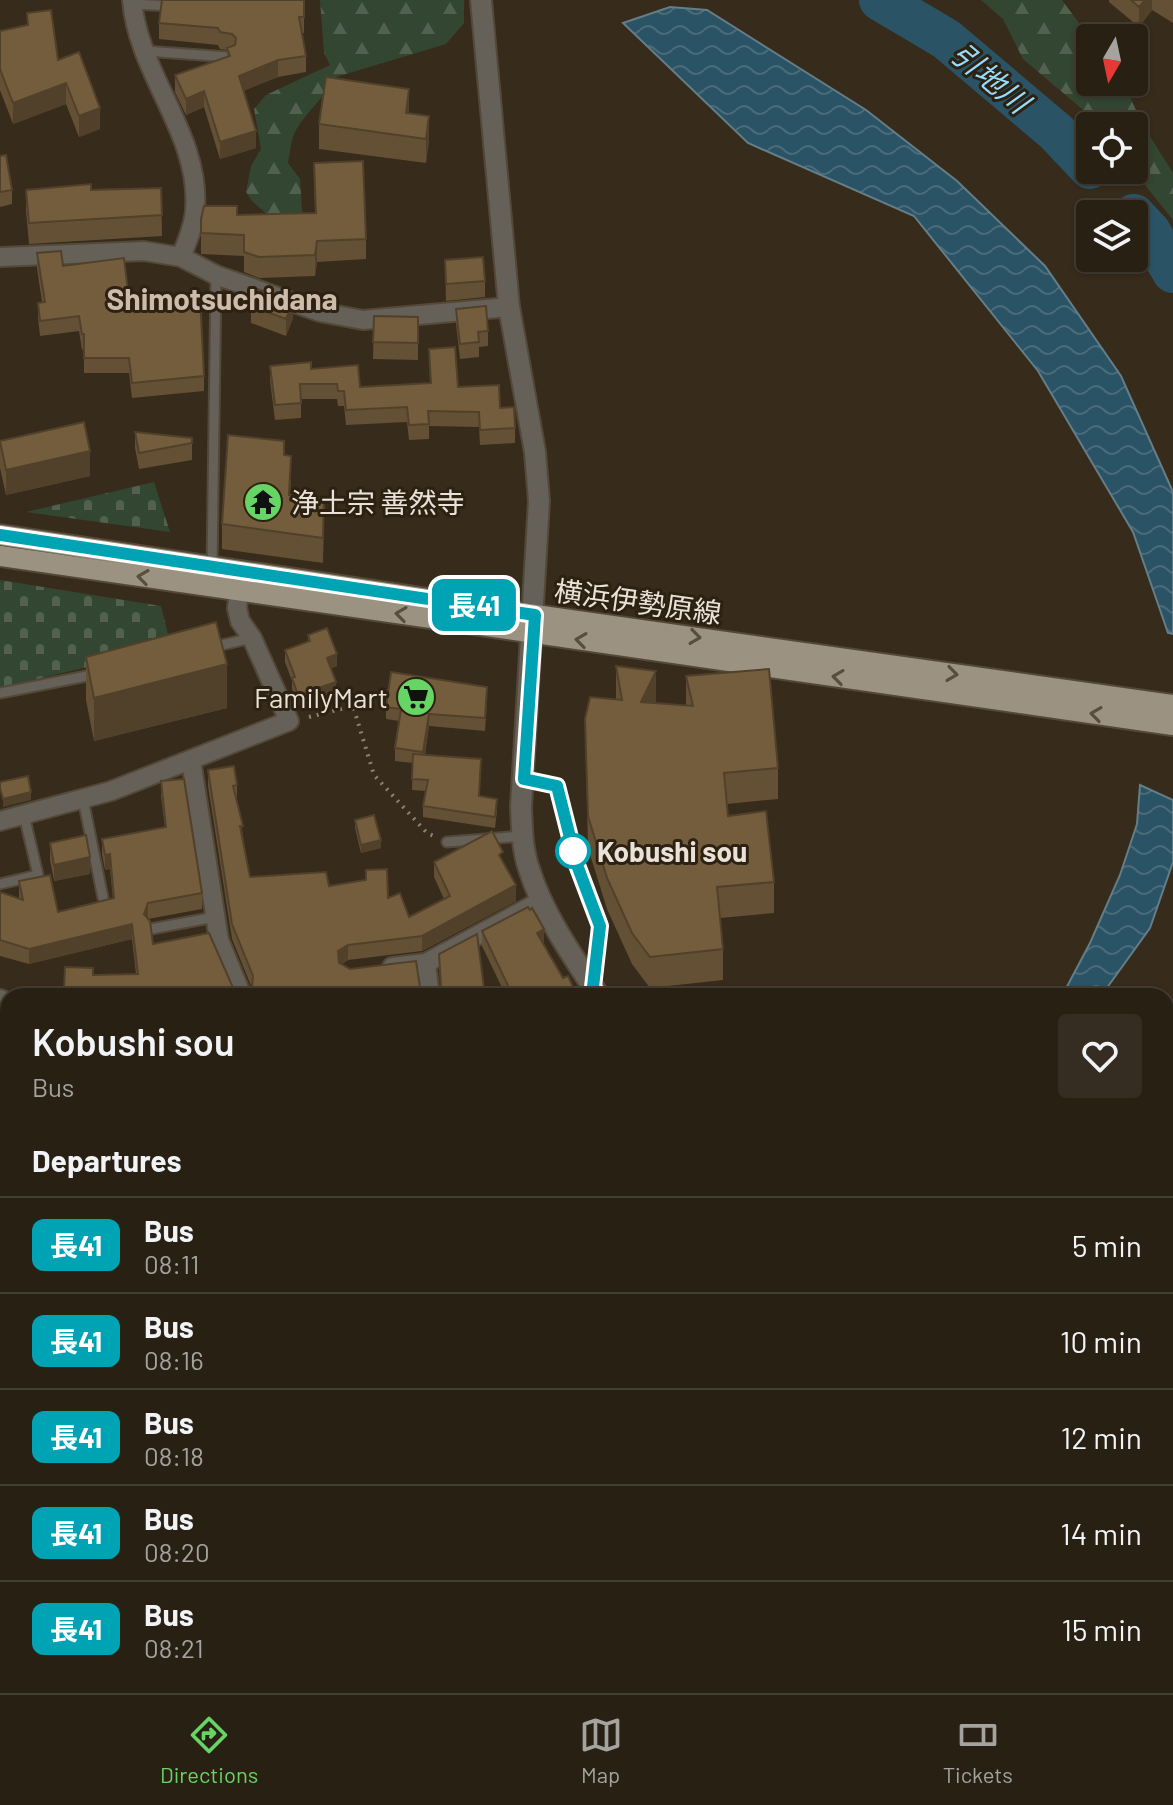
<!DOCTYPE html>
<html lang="en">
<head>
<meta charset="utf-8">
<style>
  :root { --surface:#292014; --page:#352d22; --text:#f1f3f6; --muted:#a5a3a0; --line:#453e34; --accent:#67d466 }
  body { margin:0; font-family:Barlow,"Noto Sans JP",sans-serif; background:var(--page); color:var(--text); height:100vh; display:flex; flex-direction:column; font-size:30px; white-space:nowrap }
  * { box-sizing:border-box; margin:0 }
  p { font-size:26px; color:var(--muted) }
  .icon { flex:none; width:44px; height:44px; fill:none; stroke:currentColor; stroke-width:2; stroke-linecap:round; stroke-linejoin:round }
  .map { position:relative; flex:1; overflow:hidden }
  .sheet { position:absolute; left:0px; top:988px; width:1174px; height:706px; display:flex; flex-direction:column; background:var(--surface); border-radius:24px 24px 0 0; box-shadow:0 2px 6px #0004,0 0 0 2px var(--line) }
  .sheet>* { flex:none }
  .badge { padding:0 16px; border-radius:12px; font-size:28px; line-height:52px }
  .needle { width:52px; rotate:189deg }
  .tools { position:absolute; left:1076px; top:24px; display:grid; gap:16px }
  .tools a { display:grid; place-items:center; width:72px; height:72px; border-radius:8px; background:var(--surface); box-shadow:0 2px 6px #0004,0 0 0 2px var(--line); font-size:40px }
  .map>.badge { position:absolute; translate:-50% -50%; box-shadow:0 0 0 4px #fff }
  h2 { padding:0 32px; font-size:30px; line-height:72px }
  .round { display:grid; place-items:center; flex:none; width:84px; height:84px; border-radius:8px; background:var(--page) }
  .head { display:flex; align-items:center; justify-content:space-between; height:136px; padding:0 32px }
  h1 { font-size:38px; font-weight:600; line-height:60px }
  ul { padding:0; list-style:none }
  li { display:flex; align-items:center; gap:24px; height:96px; padding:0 32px; border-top:2px solid var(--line) }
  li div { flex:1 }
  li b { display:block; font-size:30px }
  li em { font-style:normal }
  li .badge { min-width:88px; font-weight:700; text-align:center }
  .tabs { display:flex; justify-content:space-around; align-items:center; height:112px; border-top:2px solid var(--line); background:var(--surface); font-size:22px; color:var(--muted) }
  .tabs a { display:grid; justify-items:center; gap:4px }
  .tabs .current { color:var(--accent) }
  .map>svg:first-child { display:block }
</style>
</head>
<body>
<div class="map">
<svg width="1173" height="1693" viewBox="0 0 1173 1693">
  <defs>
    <pattern id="forest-firs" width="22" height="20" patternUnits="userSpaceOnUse" patternTransform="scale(2)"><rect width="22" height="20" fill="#334632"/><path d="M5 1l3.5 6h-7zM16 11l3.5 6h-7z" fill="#51604f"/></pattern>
    <pattern id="cemetery-stones" width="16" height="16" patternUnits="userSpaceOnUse" patternTransform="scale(2)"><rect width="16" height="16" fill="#334632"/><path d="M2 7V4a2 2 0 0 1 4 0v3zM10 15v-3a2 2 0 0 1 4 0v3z" fill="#51604f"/></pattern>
    <pattern id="water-waves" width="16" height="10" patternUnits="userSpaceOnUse" patternTransform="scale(2)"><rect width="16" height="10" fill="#2a5365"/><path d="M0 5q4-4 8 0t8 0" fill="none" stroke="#496b7a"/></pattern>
  </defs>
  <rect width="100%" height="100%" fill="#372b1b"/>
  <path fill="url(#forest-firs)" d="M 320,0 L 464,0 L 464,23 L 446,44 L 336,77 C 325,97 307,111 296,130 C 291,139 290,152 288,163 L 300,179 L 303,224 L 280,226 L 252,201 L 246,192 L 251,166 L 261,149 L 254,109 L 266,95 L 330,65 L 324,53 Z
    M 981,0 L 1062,0 L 1090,38 L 1090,82 L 1124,82 L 1141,122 L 1173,173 L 1173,220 L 1133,170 L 1134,126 L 1097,126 L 1088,114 L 1023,59 L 1003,19 Z"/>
  <path fill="url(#cemetery-stones)" d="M 154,482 L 170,532 L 26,512 Z
    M 0,580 L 161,606 L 171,647 L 0,688 Z"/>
  <path fill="url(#water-waves)" stroke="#647e88" stroke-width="2" d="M 670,7 L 707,10 L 866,110 L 957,181 L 1045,266 L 1121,376 L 1173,492 L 1173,634 L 1168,633 L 1133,532 L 1038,371 L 914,216 L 748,143 L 623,23 Z
    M 1140,785 L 1173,800 L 1173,862 L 1150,928 L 1101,996 L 1062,996 L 1090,943 L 1120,875 L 1137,824 Z"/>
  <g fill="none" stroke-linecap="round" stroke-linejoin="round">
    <path stroke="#2a5365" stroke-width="42" d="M 880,0 L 946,39 L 1056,132 L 1090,168
      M 1134,215 L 1150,232 L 1173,272
      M 1166,1105 L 1173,1095
      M 1166,1608 L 1173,1619"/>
    <g stroke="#544839" stroke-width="13">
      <path id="service" d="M 132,4 L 172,6
        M 145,51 L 229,57
        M 212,567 L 216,275
        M 213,647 L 252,638
        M 0,693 L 97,674
        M 524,779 L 557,786 L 577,865 L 600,926 L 594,982
        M 83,799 L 103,898
        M 447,842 L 522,836
        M 0,884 L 38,875 L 24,815
        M 151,929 L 215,917
        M 453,1686 L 455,1693"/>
    </g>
    <g stroke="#544839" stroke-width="22">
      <path id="minor" d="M 132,0 C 138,75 201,134 195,210 C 194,226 187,242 181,257
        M 0,257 L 144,251 L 181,257 L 216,275 L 320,312 L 363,320 L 509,307
        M 191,760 L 219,940 L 242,996
        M 0,821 L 111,791 L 289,721 L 252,638 L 240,621 L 237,608 L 239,591
        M 426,963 L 430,996
        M 392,967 L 426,963 L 541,901
        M 0,999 L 8,1002
        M 0,1481 L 8,1483
        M 108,1686 L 112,1693
        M 603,1686 L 604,1693
        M 203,1693 L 213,1686"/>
    </g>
    <g stroke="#544839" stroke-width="24">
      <path id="tertiary" d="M 481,0 L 509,307 L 535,452 L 539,501 L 521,807 C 522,828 522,849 529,869 C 543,914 573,957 599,996
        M 1166,1379 L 1173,1374
        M 325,1693 L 344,1686"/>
    </g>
    <g stroke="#544839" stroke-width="24">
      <path id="primary" d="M 0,535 L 535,615 L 1173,705
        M 0,556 L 1173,725"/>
    </g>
    <path stroke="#8b8174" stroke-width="4" stroke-dasharray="2 6" stroke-linecap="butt" d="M 309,717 L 353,706 L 374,775 L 427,833 L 434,836"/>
    <use href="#service" stroke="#656058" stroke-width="9"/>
    <use href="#minor" stroke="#656058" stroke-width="18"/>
    <use href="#tertiary" stroke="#656058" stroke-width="20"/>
    <use href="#primary" stroke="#9b9281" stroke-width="20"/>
  </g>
  <path fill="#645034" d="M 304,0 L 304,33 L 302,33 L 306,56 L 306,72 L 278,77 L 243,91 L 256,148 L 220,159 L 204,107 L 186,115 L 175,92 L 175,75 L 227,57 L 227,50 L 220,49 L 218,45 L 159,39 L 159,23 Z
    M 1109,0 L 1173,0 L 1173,23 L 1152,10 L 1139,27 L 1109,2 Z
    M 27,13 L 58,60 L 100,129 L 79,137 L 66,104 L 13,124 L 0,90 L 0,31 L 27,25 Z
    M 409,114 L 429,141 L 426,163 L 319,149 L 319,124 Z
    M 0,156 L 12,190 L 12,204 L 0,207 Z
    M 314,163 L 366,239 L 366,259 L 317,262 L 315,276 L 259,278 L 244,272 L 244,256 L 201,254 L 201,219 L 237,215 L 315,213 Z
    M 161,188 L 162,236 L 29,244 L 26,211 L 26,190 Z
    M 37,253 L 129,300 L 204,376 L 204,391 L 132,398 L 129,373 L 84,373 L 84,349 L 82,350 L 79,331 L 40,336 L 38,318 L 38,303 L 42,302 L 37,268 Z
    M 445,260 L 485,281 L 485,297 L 446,301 Z
    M 251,306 L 293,318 L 286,336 L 251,323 Z
    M 456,309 L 488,331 L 488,346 L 479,347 L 479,357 L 460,359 L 456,324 Z
    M 374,316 L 418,317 L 418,360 L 373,359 Z
    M 429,349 L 458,387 L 500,408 L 515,428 L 515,443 L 480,445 L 479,427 L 429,426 L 429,439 L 409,440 L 407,422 L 346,425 L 344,406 L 338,406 L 337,399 L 301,399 L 301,418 L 275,420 L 270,381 L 270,366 L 311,369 L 360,387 L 430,383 Z
    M 135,432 L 192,438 L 192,460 L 139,469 L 135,448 Z
    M 0,441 L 90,476 L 6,495 L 0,468 Z
    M 284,455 L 291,481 L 290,495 L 324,524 L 323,563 L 222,549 L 222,524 Z
    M 308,635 L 337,666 L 331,668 L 336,693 L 298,706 L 292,689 L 292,681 L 285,662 L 285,650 L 308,642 Z
    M 86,657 L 227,708 L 94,741 L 86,700 Z
    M 616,666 L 656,702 L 656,703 L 686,706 L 686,676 L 778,768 L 778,799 L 727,804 L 728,816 L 774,882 L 774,913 L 720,918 L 723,949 L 723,980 L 650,988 L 632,964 L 607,909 L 588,848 L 585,719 L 616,699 Z
    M 487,700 L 485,731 L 429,726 L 425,755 L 481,770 L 479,796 L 497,810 L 495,828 L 423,817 L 423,806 L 426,791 L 412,790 L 413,763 L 395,761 L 395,748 L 399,721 L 386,719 L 386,707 Z
    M 208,770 L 237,785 L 237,801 L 250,877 L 329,886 L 388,898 L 409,917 L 444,899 L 434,877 L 434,862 L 503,862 L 516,901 L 422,951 L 348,960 L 341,964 L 350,969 L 420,987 L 432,992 L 440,986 L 439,954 L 485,996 L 64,996 L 65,967 L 93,975 L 136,974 L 132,939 L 29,964 L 0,956 L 0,892 L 19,899 L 19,881 L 58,912 L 113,899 L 110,869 L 105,870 L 102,854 L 102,839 L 165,827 L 161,797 L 161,781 L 202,893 L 202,909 L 148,919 L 153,944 L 234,990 L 241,993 L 252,988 L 232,939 L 208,786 Z
    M 355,820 L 381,848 L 361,853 L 355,828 Z
    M 50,843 L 90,874 L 54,881 L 50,860 Z
    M 482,931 L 544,944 L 563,978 L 577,996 L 506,996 L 482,946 Z
    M 0,1246 L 8,1247 L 8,1440 L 0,1439 Z
    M 1173,1403 L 1173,1448 L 1172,1446 L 1170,1447 L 1166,1424 L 1166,1408 Z
    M 132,1686 L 178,1686 L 172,1689 L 172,1693 L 134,1693 Z
    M 240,1686 L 277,1686 L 257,1693 L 243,1693 Z
    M 488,1686 L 586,1686 L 586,1693 L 488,1693 Z"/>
  <path fill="#51412b" d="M 1145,0 L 1152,0 L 1152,10 L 1139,27 L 1139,7 Z
    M 278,60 L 278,77 L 239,92 L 239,76 Z
    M 66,83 L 66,104 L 13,124 L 13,103 Z
    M 409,89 L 409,114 L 406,138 L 406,113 Z
    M 204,91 L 204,107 L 186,115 L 186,99 Z
    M 100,108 L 100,129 L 79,137 L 79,116 Z
    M 429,116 L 429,141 L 426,163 L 426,139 Z
    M 256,131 L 256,148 L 220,159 L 220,142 Z
    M 317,241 L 317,262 L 315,276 L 315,255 Z
    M 293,302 L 293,318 L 286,336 L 286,319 Z
    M 90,451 L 90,476 L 6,495 L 6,470 Z
    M 337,654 L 337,666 L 327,670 L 327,658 Z
    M 227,664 L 227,708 L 94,741 L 94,698 Z
    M 656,671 L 656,702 L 641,733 L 641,702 Z
    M 336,682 L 336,693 L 298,706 L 298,695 Z
    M 429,714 L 429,726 L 423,765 L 423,752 Z
    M 31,792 L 31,800 L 3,807 L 3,799 Z
    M 381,840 L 381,848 L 361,853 L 361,845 Z
    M 110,854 L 110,869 L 105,870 L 105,855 Z
    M 90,857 L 90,874 L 54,881 L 54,865 Z
    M 516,885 L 516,901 L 422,951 L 422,936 Z
    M 148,903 L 148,919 L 144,914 Z
    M 132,924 L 132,939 L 29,964 L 29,949 Z
    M 544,929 L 544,944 L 537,933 Z
    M 348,945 L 348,960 L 338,967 L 338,951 Z
    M 256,990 L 256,996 L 229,996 Z
    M 163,1686 L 178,1686 L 172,1689 L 172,1693 L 150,1693 Z
    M 244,1686 L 277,1686 L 257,1693 L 244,1693 Z
    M 570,1686 L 586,1686 L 586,1693 L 562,1693 Z"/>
  <path fill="#745d3d" stroke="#51412b" stroke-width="2" d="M 162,0 L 304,0 L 304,17 L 299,17 L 306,56 L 278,60 L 239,76 L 256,131 L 220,142 L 204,91 L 186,99 L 175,75 L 230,56 L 227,48 L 235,45 L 236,38 L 232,34 L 220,32 L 218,28 L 159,23 Z
    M 1131,0 L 1145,0 L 1139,7 Z
    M 51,10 L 58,60 L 79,52 L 100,108 L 79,116 L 66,83 L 13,103 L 0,69 L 0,31 L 28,25 L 27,13 Z
    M 326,77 L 409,89 L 406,113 L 429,116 L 426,139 L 319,124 Z
    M 6,155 L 12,190 L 0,192 L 0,156 Z
    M 363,161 L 366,239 L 317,241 L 315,255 L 259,257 L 244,252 L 244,235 L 201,233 L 201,219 L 204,206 L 237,206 L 237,215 L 316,213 L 314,163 Z
    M 91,184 L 91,190 L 161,188 L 162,215 L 29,223 L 26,190 Z
    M 61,251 L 63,266 L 124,258 L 129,300 L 200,297 L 204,376 L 132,383 L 129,358 L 84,358 L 84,334 L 82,334 L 79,316 L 40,321 L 38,303 L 45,302 L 37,253 Z
    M 483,257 L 485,281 L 446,284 L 445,260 Z
    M 257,289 L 293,302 L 286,319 L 251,306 Z
    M 486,306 L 488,331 L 478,332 L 479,342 L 460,344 L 456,309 Z
    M 374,316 L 418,317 L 418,343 L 373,342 Z
    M 455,347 L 458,387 L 499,385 L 500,408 L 514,407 L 515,428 L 480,430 L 479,412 L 428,411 L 429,424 L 409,425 L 407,407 L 346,410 L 344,391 L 338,391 L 337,384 L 300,384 L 301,403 L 275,405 L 270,366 L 311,362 L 311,369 L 358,365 L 360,387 L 431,383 L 429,349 Z
    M 84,422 L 90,451 L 6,470 L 0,441 Z
    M 135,432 L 192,438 L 192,443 L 139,453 Z
    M 228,435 L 284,441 L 284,455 L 291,456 L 289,495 L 324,499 L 323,538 L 222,524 Z
    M 216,622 L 227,664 L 94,698 L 86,657 Z
    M 327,628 L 337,654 L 327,658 L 336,682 L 298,695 L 292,678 L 295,677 L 285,650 L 310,641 L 308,635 Z
    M 616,666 L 656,671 L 641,702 L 693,706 L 686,676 L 769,669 L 778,768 L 724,773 L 728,816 L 766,811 L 774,882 L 717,887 L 723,949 L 650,957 L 632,933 L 607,878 L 588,816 L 585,719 L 590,697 L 622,700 Z
    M 391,672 L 487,687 L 485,718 L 429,714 L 423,752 L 395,748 L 401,709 L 386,707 Z
    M 413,754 L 481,759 L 479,796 L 497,799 L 495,817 L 423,806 L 428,780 L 412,779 Z
    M 234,766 L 237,785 L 233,786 L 243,826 L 240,826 L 250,877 L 326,872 L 329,886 L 366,880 L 366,870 L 387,869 L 388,898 L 400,893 L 409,917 L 450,896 L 434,862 L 492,831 L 503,852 L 499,855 L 516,885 L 422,936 L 348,945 L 338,951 L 339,963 L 350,969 L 416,961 L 420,987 L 432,992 L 441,985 L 439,954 L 477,934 L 485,996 L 387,996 L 386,993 L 367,996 L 257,996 L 256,990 L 229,996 L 154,996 L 152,988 L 150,996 L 104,996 L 104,991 L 64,990 L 65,967 L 93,968 L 93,975 L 138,974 L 132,924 L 29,949 L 0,940 L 0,892 L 23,900 L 19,881 L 50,875 L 58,912 L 114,898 L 110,854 L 105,855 L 102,839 L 166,827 L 161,781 L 184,779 L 202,893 L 148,903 L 144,914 L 150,921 L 153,944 L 209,933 L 234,990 L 241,993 L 252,987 L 253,976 L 232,924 L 208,770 Z
    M 28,776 L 31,792 L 3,799 L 0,788 L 0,782 Z
    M 374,815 L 381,840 L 361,845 L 355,820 Z
    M 86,835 L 90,857 L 54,865 L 50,843 Z
    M 528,907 L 530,910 L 532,908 L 544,929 L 537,933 L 563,978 L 568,976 L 577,996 L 513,996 L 482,931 Z
    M 0,1246 L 8,1247 L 8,1415 L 0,1414 Z
    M 1173,1403 L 1173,1432 L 1172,1430 L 1170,1431 L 1166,1408 L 1166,1404 Z
    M 137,1686 L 163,1686 L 150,1693 L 141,1693 Z
    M 350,1686 L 451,1686 L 453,1693 L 330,1693 Z
    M 495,1686 L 570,1686 L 562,1693 L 500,1693 Z
    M 636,1686 L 699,1686 L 699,1693 L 637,1693 Z"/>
  <defs><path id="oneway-chevron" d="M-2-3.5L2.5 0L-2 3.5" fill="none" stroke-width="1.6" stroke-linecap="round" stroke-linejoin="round" transform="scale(2)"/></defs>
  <g stroke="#594e3e">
    <use href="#oneway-chevron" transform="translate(143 577) rotate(-172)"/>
    <use href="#oneway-chevron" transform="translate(401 614) rotate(-172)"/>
    <use href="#oneway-chevron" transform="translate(695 637) rotate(8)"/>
    <use href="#oneway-chevron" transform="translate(581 640) rotate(-172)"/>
    <use href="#oneway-chevron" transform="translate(952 674) rotate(8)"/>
    <use href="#oneway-chevron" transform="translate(838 677) rotate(-172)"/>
    <use href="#oneway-chevron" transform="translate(1096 714) rotate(-172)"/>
  </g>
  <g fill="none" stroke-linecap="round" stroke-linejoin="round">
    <g stroke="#fff" stroke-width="18">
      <path id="line" d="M 0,535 L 535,615 L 524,779 L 557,786 L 577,865 L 600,926 L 593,987 L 599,996"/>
    </g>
    <use href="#line" stroke="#00a3b4" stroke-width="12"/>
  </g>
  <defs>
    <g id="temple-disc" transform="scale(2)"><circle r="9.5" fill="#67d466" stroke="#2d2112"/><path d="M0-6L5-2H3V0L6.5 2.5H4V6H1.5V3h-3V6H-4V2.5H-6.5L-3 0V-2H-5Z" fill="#111"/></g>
    <g id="supermarket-disc" transform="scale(2)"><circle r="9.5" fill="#67d466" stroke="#2d2112"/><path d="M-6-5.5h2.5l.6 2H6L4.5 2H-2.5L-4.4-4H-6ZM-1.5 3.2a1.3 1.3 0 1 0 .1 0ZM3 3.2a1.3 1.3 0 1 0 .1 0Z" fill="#111"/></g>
  </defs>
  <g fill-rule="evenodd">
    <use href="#temple-disc" x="263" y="502"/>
    <use href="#supermarket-disc" x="416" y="697"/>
  </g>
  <circle fill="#fff" stroke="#00a3b4" stroke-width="4" cx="573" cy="851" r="16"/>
  <g text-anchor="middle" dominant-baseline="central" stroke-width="6" stroke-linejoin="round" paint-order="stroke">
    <g font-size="28" fill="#eae2d8" stroke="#2d2112" text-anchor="start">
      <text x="291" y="502">浄土宗 善然寺</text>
      <text x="388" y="697" text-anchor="end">FamilyMart</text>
    </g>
    <g font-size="28" fill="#eae2d8" stroke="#2d2112">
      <text transform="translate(638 601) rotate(8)">横浜伊勢原線</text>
    </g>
    <g font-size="28" font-weight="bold" fill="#eae2d8" stroke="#2d2112" text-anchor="start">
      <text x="597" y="851">Kobushi sou</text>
    </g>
    <g font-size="30" font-style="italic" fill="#95dcfe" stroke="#2d2112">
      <text transform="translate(991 77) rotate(40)">引地川</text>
    </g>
    <g font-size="30" font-weight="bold" fill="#ccbca9" stroke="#2d2112">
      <text x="222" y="298">Shimotsuchidana</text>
    </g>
  </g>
</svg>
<div class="tools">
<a><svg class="needle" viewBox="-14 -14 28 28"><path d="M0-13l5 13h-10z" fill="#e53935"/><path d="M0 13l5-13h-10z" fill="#a5a3a0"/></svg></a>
<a><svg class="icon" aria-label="locate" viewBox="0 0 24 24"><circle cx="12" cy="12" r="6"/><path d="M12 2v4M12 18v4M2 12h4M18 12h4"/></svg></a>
<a><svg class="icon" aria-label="layers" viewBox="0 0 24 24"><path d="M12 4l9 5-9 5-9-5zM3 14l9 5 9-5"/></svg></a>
</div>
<b class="badge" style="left:474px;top:605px;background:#00a3b4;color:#fff">長41</b>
<section class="sheet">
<div class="head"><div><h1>Kobushi sou</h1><p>Bus</p></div><a class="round"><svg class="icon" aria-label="heart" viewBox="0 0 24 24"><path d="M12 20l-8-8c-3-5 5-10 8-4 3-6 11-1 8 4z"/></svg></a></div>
<h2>Departures</h2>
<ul>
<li><span class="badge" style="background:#00a3b4;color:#fff">長41</span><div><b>Bus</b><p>08:11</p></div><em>5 min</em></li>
<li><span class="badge" style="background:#00a3b4;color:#fff">長41</span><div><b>Bus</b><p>08:16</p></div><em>10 min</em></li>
<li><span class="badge" style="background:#00a3b4;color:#fff">長41</span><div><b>Bus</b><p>08:18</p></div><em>12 min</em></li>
<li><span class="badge" style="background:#00a3b4;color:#fff">長41</span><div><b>Bus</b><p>08:20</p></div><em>14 min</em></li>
<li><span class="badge" style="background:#00a3b4;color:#fff">長41</span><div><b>Bus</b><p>08:21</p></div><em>15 min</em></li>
</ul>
</section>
</div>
<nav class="tabs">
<a class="current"><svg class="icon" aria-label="directions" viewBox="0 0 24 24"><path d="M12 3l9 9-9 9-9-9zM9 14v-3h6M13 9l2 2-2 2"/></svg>Directions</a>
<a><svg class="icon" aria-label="map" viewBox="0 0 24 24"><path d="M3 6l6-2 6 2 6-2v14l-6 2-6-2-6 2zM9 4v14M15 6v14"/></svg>Map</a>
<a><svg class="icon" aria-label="tickets" viewBox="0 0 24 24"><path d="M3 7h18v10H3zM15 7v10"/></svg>Tickets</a>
</nav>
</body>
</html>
